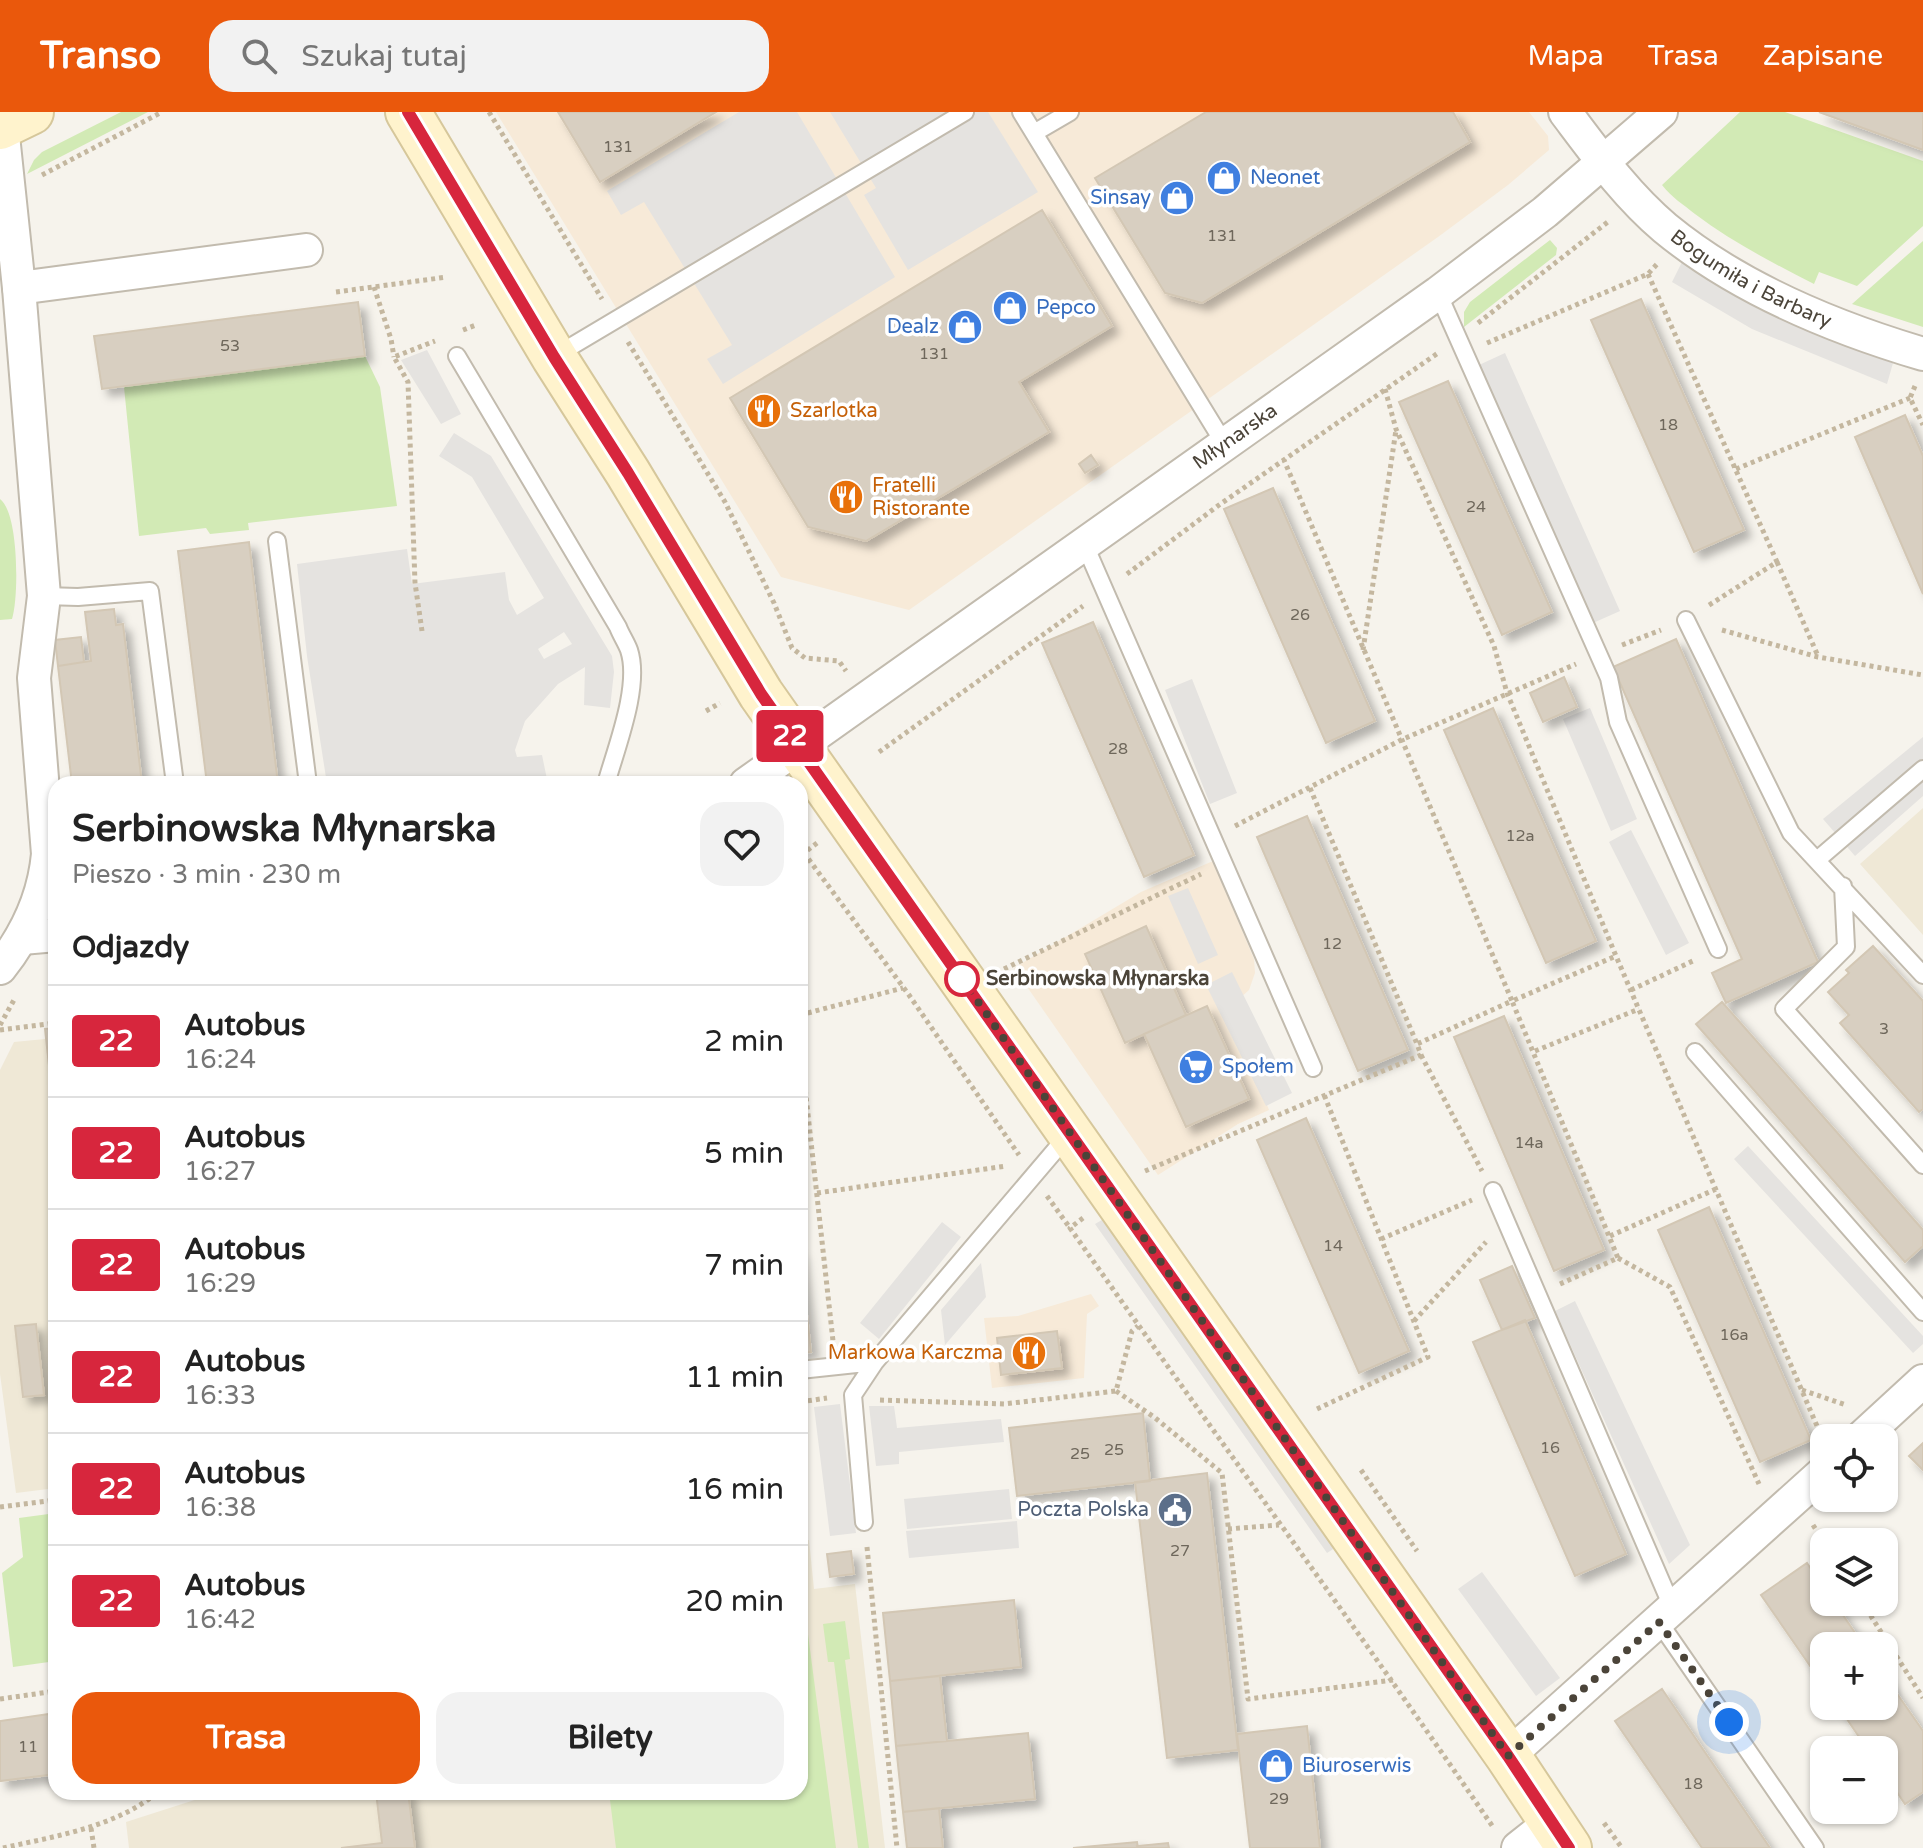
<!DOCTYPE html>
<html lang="pl">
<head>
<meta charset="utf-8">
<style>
  :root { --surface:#fff; --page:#f2f2f2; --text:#222; --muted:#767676; --line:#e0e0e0; --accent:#ea580c }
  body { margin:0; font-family:"Varela Round",sans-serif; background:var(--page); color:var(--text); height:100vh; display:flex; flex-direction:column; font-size:30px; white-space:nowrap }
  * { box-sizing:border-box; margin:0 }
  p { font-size:26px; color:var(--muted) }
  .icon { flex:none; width:44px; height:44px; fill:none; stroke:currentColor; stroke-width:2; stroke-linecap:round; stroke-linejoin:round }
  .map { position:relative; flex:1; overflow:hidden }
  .panel { position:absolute; left:48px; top:664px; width:760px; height:1024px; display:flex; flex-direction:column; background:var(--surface); border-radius:24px; box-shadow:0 2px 6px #0004 }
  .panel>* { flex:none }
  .badge { padding:0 16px; border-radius:6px; font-size:28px; line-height:52px }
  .fabs { position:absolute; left:1810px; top:1312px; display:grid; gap:16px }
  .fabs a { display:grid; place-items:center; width:88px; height:88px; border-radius:16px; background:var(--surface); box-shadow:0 2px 6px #0004; font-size:40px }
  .you { position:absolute; width:40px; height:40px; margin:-20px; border:6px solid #fff; border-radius:50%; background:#1a73e8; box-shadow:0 0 0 12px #1a73e833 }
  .map>.badge { position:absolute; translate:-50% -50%; box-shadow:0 0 0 4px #fff }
  h2 { padding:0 24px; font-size:30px; line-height:72px }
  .round { display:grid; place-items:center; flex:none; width:84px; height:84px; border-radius:24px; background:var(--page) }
  .headline { display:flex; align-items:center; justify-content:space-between; height:136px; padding:0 24px }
  h1 { font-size:38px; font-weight:700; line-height:60px }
  .action { display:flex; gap:16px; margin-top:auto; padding:16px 24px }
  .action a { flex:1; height:92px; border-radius:24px; background:var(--accent); color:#fff; font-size:32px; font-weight:700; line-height:92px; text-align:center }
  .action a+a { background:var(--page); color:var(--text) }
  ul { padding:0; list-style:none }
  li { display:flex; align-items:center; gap:24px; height:112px; padding:0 24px; border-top:2px solid var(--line) }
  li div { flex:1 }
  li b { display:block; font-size:30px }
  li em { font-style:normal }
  li .badge { min-width:88px; font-weight:700; text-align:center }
  header { display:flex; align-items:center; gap:48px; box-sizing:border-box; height:112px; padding:0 40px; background:var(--accent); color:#fff }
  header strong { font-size:38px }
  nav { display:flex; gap:44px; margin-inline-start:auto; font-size:28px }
  .search { width:560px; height:72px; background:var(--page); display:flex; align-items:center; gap:20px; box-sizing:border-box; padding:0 28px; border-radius:24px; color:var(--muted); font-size:30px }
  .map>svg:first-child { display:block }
</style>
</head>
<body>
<header>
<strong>Transo</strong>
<div class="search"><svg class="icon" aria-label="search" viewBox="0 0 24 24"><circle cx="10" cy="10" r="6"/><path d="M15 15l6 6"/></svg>Szukaj tutaj</div>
<nav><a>Mapa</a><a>Trasa</a><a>Zapisane</a></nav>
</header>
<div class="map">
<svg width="1923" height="1736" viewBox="0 0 1923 1736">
  <defs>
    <filter id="shadow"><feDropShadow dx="7" dy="7" stdDeviation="4" flood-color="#0004"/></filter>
  </defs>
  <rect width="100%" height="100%" fill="#f6f3ec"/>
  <path fill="#f7ead8" d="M 496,0 L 1529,0 L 1548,24 L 1549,38 L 1508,73 L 1438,125 L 909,498 L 781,465 Z
    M 1213,749 L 1254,847 L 1255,861 L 1249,878 L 1229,896 L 1269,998 L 1238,1012 L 1158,1063 L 1014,856 L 1141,780 Z
    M 1091,1182 L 1099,1194 L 1087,1202 L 1084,1266 L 992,1276 L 984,1206 L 1018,1204 Z"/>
  <path fill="#efe8d6" d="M 1923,696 L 1923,823 L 1860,752 Z
    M 56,916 L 56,1376 L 16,1381 L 0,1262 L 0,958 L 14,930 L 45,927 L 45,917 Z
    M 809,1428 L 814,1477 L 855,1472 L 885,1736 L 129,1736 L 126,1710 L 207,1684 L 207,1680 L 800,1680 L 800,1430 Z"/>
  <path fill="#d2eab5" d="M 121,0 L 148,0 L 27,62 L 34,48 L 42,40 Z
    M 1740,0 L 1785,0 L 1923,49 L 1923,114 L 1857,174 L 1819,160 L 1814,172 C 1773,151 1732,130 1695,102 C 1684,93 1671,85 1662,73 Z
    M 1550,128 L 1557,136 L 1556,143 L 1464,215 L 1464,200 L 1470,190 Z
    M 1923,129 L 1923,215 L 1852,192 Z
    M 365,244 L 380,275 L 397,394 L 248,411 L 249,418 L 210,422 L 206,416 L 139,424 L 124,275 Z
    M 0,387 C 19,401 19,485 12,507 L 0,508 Z
    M 56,1401 L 56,1549 L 13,1555 L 2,1461 L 23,1445 L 19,1406 Z
    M 800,1461 L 836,1736 L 616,1736 L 609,1680 L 800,1680 Z
    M 845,1509 L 850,1547 L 845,1548 L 869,1736 L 858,1736 L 834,1550 L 828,1550 L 823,1512 Z"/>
  <path fill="#e5e3e0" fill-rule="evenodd" d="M 739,0 L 797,0 L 895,165 L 723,272 L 707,247 L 732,233 L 644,90 L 621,103 L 607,79 Z
    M 830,0 L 988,0 L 1038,80 L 908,158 L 864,83 L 876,76 Z
    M 1682,150 L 1760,198 L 1893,251 L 1887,272 L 1752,217 L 1672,170 Z
    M 427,238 L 461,302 L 441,312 L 401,248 Z
    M 1505,241 L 1620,499 L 1593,511 L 1479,253 Z
    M 454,321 L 491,344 L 612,544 L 614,560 L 610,596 L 584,593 L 585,555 L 558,572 L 525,609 L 515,638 L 517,645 L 542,643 L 548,672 L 327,672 L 307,544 L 297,452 L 407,437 L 412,472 L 505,460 L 509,488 L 517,503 L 544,486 L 472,365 L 439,344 ZM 564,520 L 572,532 L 544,547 L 538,537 Z
    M 1192,567 L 1237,681 L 1210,692 L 1165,578 Z
    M 1590,596 L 1637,707 L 1611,719 L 1563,607 Z
    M 1923,625 L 1923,684 L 1855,744 L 1823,707 Z
    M 1631,718 L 1689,831 L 1666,843 L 1609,730 Z
    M 1188,776 L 1218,843 L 1198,852 L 1168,784 Z
    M 1232,860 L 1292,981 L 1266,994 L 1206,873 Z
    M 1748,1034 L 1923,1224 L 1923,1232 L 1913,1241 L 1734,1047 Z
    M 1107,1105 L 1338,1434 L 1327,1441 L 1095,1112 Z
    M 942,1110 L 961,1125 L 879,1227 L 860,1211 Z
    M 981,1151 L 986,1185 L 945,1233 L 941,1198 Z
    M 1575,1189 L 1690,1433 L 1669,1452 L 1555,1199 Z
    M 840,1292 L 856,1421 L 830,1424 L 814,1295 Z
    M 869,1294 L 894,1294 L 897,1316 L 1001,1307 L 1004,1330 L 899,1340 L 899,1352 L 876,1354 Z
    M 1009,1377 L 1012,1407 L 907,1417 L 904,1387 Z
    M 1017,1409 L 1019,1436 L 909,1446 L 906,1419 Z
    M 1482,1460 L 1560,1566 L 1536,1584 L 1458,1477 Z"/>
  <path fill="#d8cfc1" stroke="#d3c7b4" stroke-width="2" filter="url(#shadow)" d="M 558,0 L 716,0 L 600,70 Z
    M 1206,0 L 1453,0 L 1470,30 L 1202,191 L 1165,181 L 1095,66 Z
    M 1819,0 L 1923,0 L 1923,38 Z
    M 1042,98 L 1112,214 L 1019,270 L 1049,320 L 866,429 L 808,415 L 730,286 Z
    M 1641,187 L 1744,418 L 1694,440 L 1591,208 Z
    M 358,190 L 365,244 L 102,277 L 94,224 Z
    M 1448,269 L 1552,500 L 1502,523 L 1399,290 Z
    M 1905,303 L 1923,344 L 1923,482 L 1855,325 Z
    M 1091,343 L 1098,353 L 1085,361 L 1079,352 Z
    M 1273,376 L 1375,609 L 1326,631 L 1224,397 Z
    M 249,430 L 278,672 L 207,672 L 178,439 Z
    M 114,497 L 116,513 L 123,512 L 142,672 L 72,672 L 58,554 L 91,549 L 85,500 Z
    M 1093,510 L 1194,743 L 1144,765 L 1042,531 Z
    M 81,525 L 84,550 L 58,554 L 55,528 Z
    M 1676,527 L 1818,850 L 1726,891 L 1712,861 L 1742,847 L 1613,555 Z
    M 1564,565 L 1577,595 L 1543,610 L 1530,581 Z
    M 1493,596 L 1596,829 L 1546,851 L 1444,618 Z
    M 1307,704 L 1408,938 L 1358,959 L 1257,725 Z
    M 1146,814 L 1186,903 L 1125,931 L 1085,842 Z
    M 1873,834 L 1923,889 L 1923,997 L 1919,1000 L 1840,911 L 1849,903 L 1828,880 L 1849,861 L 1846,858 Z
    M 1722,890 L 1923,1118 L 1923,1134 L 1905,1150 L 1696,912 Z
    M 1207,894 L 1249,987 L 1186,1015 L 1144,922 Z
    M 1504,904 L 1604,1138 L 1554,1159 L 1454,925 Z
    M 56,916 L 56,1010 L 55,1010 L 45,917 Z
    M 1306,1006 L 1409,1239 L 1359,1261 L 1257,1028 Z
    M 1709,1095 L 1811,1328 L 1760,1350 L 1658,1118 Z
    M 800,1138 L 811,1240 L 800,1241 Z
    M 1512,1154 L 1535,1206 L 1502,1218 L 1480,1168 Z
    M 1525,1208 L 1626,1442 L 1575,1464 L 1473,1230 Z
    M 36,1212 L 44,1283 L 23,1285 L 15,1214 Z
    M 1057,1219 L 1062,1256 L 1001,1263 L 997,1226 Z
    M 1143,1301 L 1150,1369 L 1017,1384 L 1009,1316 Z
    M 1923,1331 L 1923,1358 L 1909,1344 Z
    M 1207,1361 L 1238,1638 L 1167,1646 L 1135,1370 Z
    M 851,1439 L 854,1462 L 830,1465 L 827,1442 Z
    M 1807,1451 L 1824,1476 L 1824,1490 L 1834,1490 L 1864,1534 L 1824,1534 L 1824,1574 L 1761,1483 Z
    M 1014,1488 L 1021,1555 L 890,1569 L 883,1501 Z
    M 1884,1563 L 1923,1619 L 1923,1680 L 1905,1692 L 1884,1661 L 1884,1638 L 1868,1638 L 1838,1594 L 1884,1594 Z
    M 940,1564 L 947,1629 L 896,1634 L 890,1569 Z
    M 1662,1577 L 1770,1736 L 1702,1736 L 1615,1609 Z
    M 56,1601 L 56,1662 L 0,1669 L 0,1609 Z
    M 1307,1614 L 1320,1736 L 1250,1736 L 1237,1622 Z
    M 1028,1621 L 1035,1687 L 903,1700 L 896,1634 Z
    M 376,1680 L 408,1680 L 415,1736 L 341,1736 L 382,1731 Z
    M 939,1696 L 943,1736 L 907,1736 L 903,1700 Z
    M 1137,1730 L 1138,1736 L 1073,1736 Z
    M 1168,1731 L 1169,1736 L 1138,1736 L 1137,1734 Z"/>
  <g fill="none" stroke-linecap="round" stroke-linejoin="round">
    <g stroke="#c2bbae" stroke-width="20">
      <path id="lane" d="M 1021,0 L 1224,331
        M 1034,21 L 1070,0
        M 1438,181 L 1609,566 L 1618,610 L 1718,837
        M 457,244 L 618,515 C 621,523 626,530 629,538 C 641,574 616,636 606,672
        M 555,244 L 965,0
        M 277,429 L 308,672
        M 1084,431 L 1313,956
        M 44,484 L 78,485 L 150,479 L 175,672
        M 1686,508 L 1791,721 L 1923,863
        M 1817,748 L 1923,657
        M 1843,774 L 1846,835 L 1784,897 L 1923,1053
        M 1695,940 L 1923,1200
        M 1493,1079 L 1673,1497
        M 800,1258 L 875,1250
        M 864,1410 L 853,1283 L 875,1250 L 1069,1022
        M 1659,1510 L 1815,1736"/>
    </g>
    <g stroke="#c2bbae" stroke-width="36">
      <g id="street">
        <path id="s1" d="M 1565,0 C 1596,41 1626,83 1665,116 C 1739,177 1832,215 1923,242"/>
        <path d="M 19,176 L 306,138"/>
        <path id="s2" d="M 746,672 L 1438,181 L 1545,100 L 1661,0"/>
        <path d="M 22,826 L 56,823"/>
        <path d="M 0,856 C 27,822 44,786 48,742 L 34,566 L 44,484 L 19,176 L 2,14"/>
        <path d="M 1861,1326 L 1923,1269"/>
        <path d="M 1508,1644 L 1824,1360"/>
        <path d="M 1518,1736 L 1551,1710"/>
      </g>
    </g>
    <g stroke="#d6c79b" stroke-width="48">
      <path id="secondary" d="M 408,0 L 554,245 L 628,361 L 761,582 L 1508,1644 L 1569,1736
        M 0,15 L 31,0"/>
    </g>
    <path stroke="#c4b79f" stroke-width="5" stroke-dasharray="4 4" stroke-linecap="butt" d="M 489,0 L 602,187
      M 42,63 L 162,0
      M 1648,162 L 1777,450 L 1706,495
      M 374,175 L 391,227 L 394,245
      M 336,180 L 447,165
      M 1478,211 L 1609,109
      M 463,218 L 476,213
      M 628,230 L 725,390 L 774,491 L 792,536 L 805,546 L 839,549 L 846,559
      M 1487,231 L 1648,162 L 1658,151
      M 1915,274 L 1910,286 L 1923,313
      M 1385,277 L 1396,317 L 1494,534 L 1507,581 L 1616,844 L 1823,1328
      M 1736,357 L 1910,286
      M 1777,450 L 1818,544
      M 1127,462 L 1219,393 L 1438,241
      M 1722,518 L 1818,545 L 1923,563
      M 422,519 L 415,471 L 408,270 L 394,245 L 435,229
      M 1622,533 L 1661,518
      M 1363,538 L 1396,318
      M 706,599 L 720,591
      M 879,640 L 1083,494
      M 1310,676 L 1417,932
      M 1235,714 L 1401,628 L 1576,552
      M 817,731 L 804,741 L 909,883 L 1019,1043
      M 1004,857 L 1201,762
      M 1631,878 L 1695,848
      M 800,903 L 903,876
      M 0,913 L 14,888
      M 0,918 L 56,911
      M 800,930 L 833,1229
      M 1535,939 L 1639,897
      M 1421,943 L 1482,1059
      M 1145,1059 L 1421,943 L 1417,932 L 1512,889 L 1284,348
      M 817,1081 L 1006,1054
      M 1047,1084 L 1070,1116
      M 1083,1106 L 1070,1116 C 1210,1316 1355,1513 1493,1715
      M 1610,1124 L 1716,1077
      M 1381,1127 L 1472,1088
      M 1618,1146 L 1670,1175 L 1759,1372
      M 1560,1172 L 1618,1146 L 1512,889 L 1616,844
      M 1414,1209 L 1486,1130
      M 1802,1278 L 1846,1293
      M 1116,1279 L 1154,1305 L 1222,1361 L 1248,1587 L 1393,1568
      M 880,1288 L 1004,1292 L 1116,1279 L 1132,1219 L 1138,1214
      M 800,1290 L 827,1286
      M 1317,1297 L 1428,1245 L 1323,980
      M 1361,1358 L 1417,1439
      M 0,1395 L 56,1388
      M 1813,1413 L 1824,1430
      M 1228,1417 L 1279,1413
      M 867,1435 L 897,1736
      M 1862,1490 L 1923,1586
      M 0,1587 L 56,1579
      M 1604,1711 L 1622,1736
      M 91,1716 L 94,1736
      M 3,1736 C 56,1724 116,1715 158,1680"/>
    <use href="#lane" stroke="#fff" stroke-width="16"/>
    <use href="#street" stroke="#fff" stroke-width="32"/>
    <use href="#secondary" stroke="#fff3cd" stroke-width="44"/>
  </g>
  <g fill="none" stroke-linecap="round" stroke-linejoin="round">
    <g stroke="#fff" stroke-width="18">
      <path id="line" d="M 408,0 L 554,245 L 628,361 L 761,582 L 1508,1644 L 1569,1736"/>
    </g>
    <use href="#line" stroke="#d7263d" stroke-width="12"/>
    <path stroke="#4b4439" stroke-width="8" stroke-dasharray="0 14.4" d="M 962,867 L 1508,1644 L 1659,1510 L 1729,1610"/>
  </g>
  <defs>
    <g id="shop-disc" transform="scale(1.8)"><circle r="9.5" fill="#3f7fe0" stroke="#fff"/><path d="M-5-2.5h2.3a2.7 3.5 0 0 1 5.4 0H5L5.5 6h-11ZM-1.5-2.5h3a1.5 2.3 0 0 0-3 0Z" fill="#fff"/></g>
    <g id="restaurant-disc" transform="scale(1.8)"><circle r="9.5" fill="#e8710a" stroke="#fff"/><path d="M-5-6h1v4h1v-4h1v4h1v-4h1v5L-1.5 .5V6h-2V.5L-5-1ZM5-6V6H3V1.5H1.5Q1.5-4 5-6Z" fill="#fff"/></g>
    <g id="supermarket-disc" transform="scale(1.8)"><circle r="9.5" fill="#3f7fe0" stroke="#fff"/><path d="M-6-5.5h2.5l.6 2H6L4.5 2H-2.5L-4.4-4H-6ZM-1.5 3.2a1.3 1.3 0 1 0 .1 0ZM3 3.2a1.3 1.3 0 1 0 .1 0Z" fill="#fff"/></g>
    <g id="civic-disc" transform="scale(1.8)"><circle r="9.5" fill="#5c6f8a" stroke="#fff"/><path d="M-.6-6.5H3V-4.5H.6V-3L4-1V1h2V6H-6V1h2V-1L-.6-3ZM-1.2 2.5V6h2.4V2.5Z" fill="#fff"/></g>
  </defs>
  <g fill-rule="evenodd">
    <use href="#shop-disc" x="1224" y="66"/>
    <use href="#shop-disc" x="1177" y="86"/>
    <use href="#shop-disc" x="1010" y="196"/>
    <use href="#shop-disc" x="965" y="215"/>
    <use href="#restaurant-disc" x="764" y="299"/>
    <use href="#restaurant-disc" x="846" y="385"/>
    <use href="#supermarket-disc" x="1196" y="955"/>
    <use href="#restaurant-disc" x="1029" y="1241"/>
    <use href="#civic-disc" x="1175" y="1398"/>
    <use href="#shop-disc" x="1276" y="1654"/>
  </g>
  <circle fill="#fff" stroke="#d7263d" stroke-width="4" cx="962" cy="867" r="16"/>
  <g text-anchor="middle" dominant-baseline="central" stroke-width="7" stroke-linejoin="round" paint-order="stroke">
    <g font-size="16" fill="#6e675b">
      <text x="618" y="35">131</text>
      <text x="1222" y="124">131</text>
      <text x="230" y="234">53</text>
      <text x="934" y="242">131</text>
      <text x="1668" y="313">18</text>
      <text x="1476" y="395">24</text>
      <text x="1300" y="503">26</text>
      <text x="1118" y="637">28</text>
      <text x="1520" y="724">12a</text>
      <text x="1332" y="832">12</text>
      <text x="1884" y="917">3</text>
      <text x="1529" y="1031">14a</text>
      <text x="1333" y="1134">14</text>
      <text x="1734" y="1223">16a</text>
      <text x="1550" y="1336">16</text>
      <text x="1114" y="1338">25</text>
      <text x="1080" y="1342">25</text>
      <text x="1180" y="1439">27</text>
      <text x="28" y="1635">11</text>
      <text x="1693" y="1672">18</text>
      <text x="1279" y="1687">29</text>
    </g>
    <g font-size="20" fill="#366cbe" stroke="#fff" text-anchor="start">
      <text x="1250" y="66">Neonet</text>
      <text x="1151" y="86" text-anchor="end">Sinsay</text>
      <text x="1036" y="196">Pepco</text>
      <text x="939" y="215" text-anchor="end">Dealz</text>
      <text x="1222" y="955">Społem</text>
      <text x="1302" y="1654">Biuroserwis</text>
    </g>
    <g font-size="20" fill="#4b4439" stroke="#fff">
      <text stroke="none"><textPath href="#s1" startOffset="254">Bogumiła i Barbary</textPath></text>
      <text stroke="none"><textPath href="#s2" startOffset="600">Młynarska</textPath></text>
    </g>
    <g font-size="20" fill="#c56008" stroke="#fff" text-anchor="start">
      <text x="790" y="299">Szarlotka</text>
      <text x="872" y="374">Fratelli<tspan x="872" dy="23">Ristorante</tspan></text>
      <text x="1003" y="1241" text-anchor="end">Markowa Karczma</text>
    </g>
    <g font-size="20" font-weight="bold" fill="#4b4439" stroke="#fff" text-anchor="start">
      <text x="986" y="867">Serbinowska Młynarska</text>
    </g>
    <g font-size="20" fill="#4e5e75" stroke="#fff" text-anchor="end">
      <text x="1149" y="1398">Poczta Polska</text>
    </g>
  </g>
</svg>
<div class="fabs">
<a><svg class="icon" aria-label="locate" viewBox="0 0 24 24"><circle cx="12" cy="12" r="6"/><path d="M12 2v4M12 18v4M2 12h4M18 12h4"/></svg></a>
<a><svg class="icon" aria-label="layers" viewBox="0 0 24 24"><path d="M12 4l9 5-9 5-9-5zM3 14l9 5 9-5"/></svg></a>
<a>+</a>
<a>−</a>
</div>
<div class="you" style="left:1729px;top:1610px"></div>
<b class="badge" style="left:790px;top:624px;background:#d7263d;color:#fff">22</b>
<section class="panel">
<div class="headline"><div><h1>Serbinowska Młynarska</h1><p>Pieszo · 3 min · 230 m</p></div><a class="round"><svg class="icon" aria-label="heart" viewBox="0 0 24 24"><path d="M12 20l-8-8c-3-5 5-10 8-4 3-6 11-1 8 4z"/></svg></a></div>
<h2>Odjazdy</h2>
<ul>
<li><span class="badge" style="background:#d7263d;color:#fff">22</span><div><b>Autobus</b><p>16:24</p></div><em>2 min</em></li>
<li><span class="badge" style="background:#d7263d;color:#fff">22</span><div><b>Autobus</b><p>16:27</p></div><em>5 min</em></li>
<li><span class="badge" style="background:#d7263d;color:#fff">22</span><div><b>Autobus</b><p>16:29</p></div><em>7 min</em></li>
<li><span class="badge" style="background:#d7263d;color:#fff">22</span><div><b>Autobus</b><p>16:33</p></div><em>11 min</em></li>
<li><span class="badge" style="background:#d7263d;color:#fff">22</span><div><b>Autobus</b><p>16:38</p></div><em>16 min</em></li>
<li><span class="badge" style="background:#d7263d;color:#fff">22</span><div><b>Autobus</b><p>16:42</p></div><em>20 min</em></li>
</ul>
<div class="action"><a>Trasa</a><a>Bilety</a></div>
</section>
</div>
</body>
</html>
